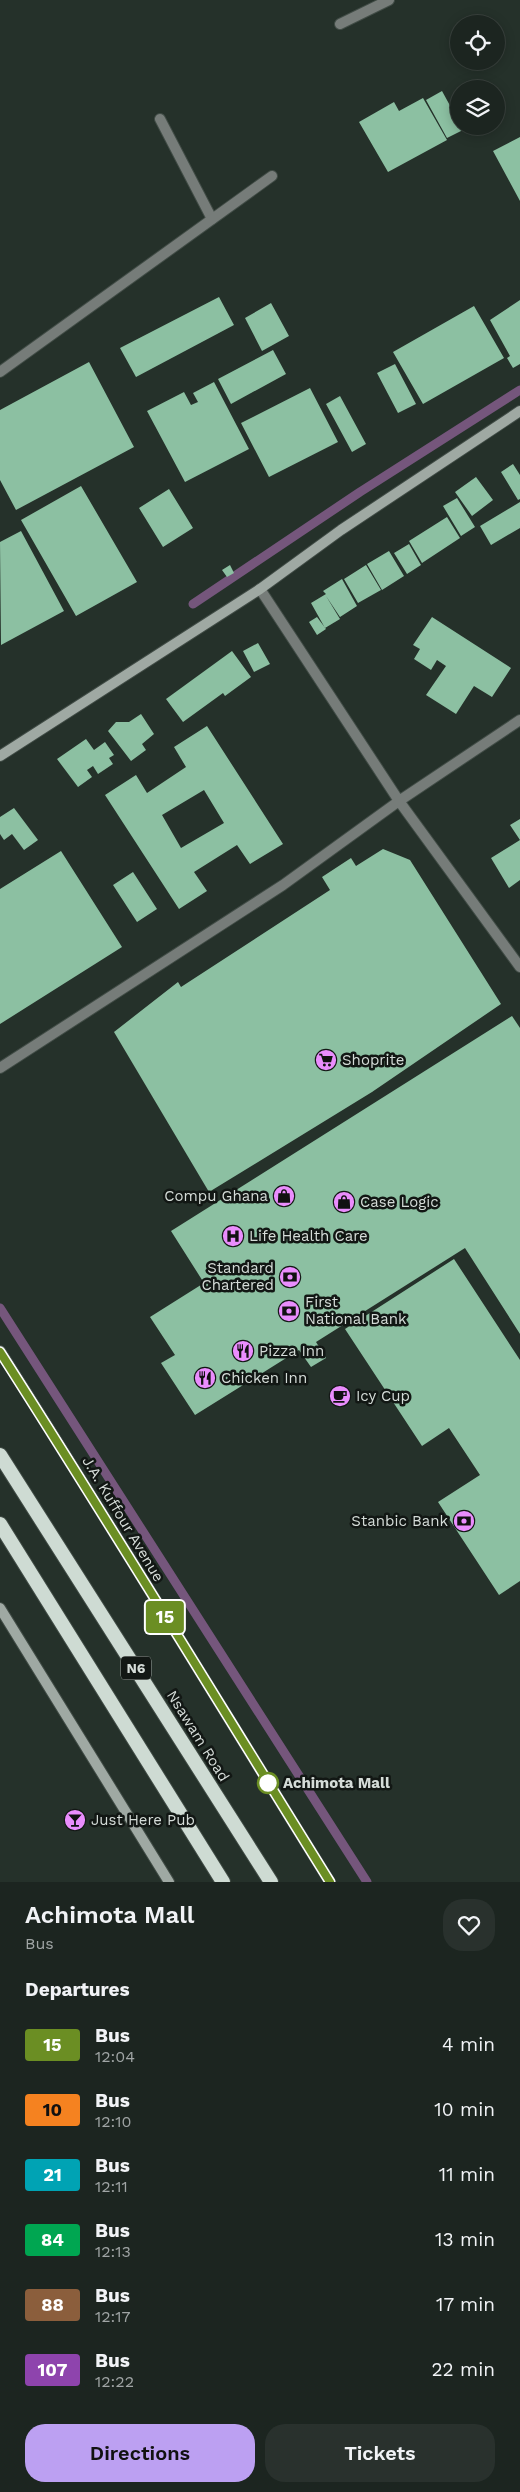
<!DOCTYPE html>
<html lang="en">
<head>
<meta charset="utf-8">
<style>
  :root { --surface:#1c2520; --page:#29312d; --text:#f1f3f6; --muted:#a0a5a5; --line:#3a423e; --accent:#bca0f2 }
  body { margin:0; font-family:"Work Sans",sans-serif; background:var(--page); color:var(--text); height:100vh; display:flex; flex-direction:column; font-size:19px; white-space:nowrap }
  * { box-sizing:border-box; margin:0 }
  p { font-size:16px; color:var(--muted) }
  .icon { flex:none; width:28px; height:28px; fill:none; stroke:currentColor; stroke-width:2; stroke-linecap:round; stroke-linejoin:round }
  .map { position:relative; height:1882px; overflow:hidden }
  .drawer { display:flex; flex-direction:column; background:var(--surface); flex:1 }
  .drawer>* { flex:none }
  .badge { padding:0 10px; border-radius:4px; font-size:18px; line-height:32px }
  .tools { position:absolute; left:450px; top:15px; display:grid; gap:10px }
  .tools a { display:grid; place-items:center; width:55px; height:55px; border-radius:50%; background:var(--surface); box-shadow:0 2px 12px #0003,0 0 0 1px var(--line); font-size:25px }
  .map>.badge { position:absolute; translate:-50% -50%; box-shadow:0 0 0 2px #fff }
  h2 { padding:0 25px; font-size:19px; line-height:45px }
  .round { display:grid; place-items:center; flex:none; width:52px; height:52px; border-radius:20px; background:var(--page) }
  .summary { display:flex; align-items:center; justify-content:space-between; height:85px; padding:0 25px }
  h1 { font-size:24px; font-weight:600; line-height:38px }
  .action { display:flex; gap:10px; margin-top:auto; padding:10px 25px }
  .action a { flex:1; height:58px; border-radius:20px; background:var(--accent); color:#111; font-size:20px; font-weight:600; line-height:58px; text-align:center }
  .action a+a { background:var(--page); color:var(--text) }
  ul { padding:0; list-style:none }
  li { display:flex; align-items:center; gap:15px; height:65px; padding:0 25px }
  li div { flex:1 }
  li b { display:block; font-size:19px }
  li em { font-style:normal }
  li .badge { min-width:55px; font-weight:700; text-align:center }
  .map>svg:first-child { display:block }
</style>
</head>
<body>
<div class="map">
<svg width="520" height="1882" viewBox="0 0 520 1882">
  <rect width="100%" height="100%" fill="#25312a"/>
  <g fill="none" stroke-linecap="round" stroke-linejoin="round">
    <path stroke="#75567c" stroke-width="9" d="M 193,604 L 360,492 L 520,390
      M 0,1308 L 367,1882"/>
  </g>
  <path fill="#8cc0a2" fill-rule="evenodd" d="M 442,91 L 459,122 L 459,126 L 463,130 L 447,138 L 426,100 Z
    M 423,98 L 447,140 L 388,172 L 359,122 L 394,102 L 399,111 Z
    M 520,137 L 520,201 L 493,151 Z
    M 219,297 L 234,325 L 136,377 L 120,348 Z
    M 520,300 L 520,364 L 513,368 L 507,358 L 510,356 L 490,320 Z
    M 271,303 L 289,336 L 262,351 L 245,318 Z
    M 474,306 L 504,358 L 423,404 L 393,352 Z
    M 273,350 L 286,374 L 231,404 L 218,379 Z
    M 89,362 L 134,447 L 16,510 L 0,480 L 0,410 Z
    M 395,364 L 416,404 L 398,413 L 377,373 Z
    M 214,382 L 249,449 L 185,482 L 147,411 L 184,392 L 191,405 L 198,402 L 193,393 Z
    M 310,388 L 338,442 L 269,477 L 241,423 Z
    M 340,396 L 366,444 L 352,452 L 326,404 Z
    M 513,464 L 520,475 L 520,499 L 518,500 L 501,472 Z
    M 476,477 L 493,500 L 472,516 L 455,492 Z
    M 81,486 L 137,582 L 76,616 L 21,520 Z
    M 169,489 L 193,528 L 163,547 L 139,508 Z
    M 457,498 L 475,527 L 461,536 L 443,506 Z
    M 520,502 L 520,528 L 491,545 L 480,526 Z
    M 447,517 L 460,538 L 422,563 L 409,541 Z
    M 21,531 L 64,611 L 1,645 L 0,542 Z
    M 409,544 L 421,565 L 407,574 L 394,553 Z
    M 389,551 L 404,576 L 382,590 L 367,564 Z
    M 230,565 L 234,573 L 227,577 L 222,570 Z
    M 366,565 L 381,590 L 358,603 L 344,579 Z
    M 342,579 L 357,606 L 340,617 L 326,596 L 340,619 L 325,628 L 311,603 L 326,594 L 323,591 Z
    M 317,617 L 326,629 L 317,635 L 309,622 Z
    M 432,617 L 511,668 L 492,697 L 474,686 L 456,714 L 426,695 L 446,666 L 437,660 L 431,670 L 414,659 L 420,649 L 413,645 Z
    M 258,643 L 270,664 L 254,672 L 243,651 Z
    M 232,651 L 251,677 L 225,696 L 223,693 L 183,722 L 166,699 Z
    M 141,714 L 154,734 L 142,744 L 146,750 L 131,761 L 108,731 L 116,722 L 129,722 Z
    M 207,726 L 283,844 L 250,864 L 237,845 L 194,872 L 207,891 L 179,909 L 105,795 L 136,775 L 147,793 L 186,767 L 174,747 ZM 204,790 L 224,823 L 181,848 L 162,815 Z
    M 86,739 L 94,750 L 105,742 L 114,755 L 109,758 L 113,764 L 98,774 L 93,766 L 87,770 L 92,777 L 78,787 L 57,759 Z
    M 14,808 L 38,840 L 24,850 L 12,834 L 4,840 L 0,834 L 0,817 Z
    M 520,819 L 520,880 L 509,888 L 491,858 L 520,840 L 510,825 Z
    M 383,849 L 410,860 L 501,1004 L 372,1092 L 209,1192 L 114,1032 L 178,982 L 181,987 L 330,890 L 322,877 L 351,858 L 356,866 Z
    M 61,851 L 122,947 L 0,1024 L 0,889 Z
    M 133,872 L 157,909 L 137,922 L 113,885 Z
    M 512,1016 L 520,1028 L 520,1334 L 465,1248 L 316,1342 L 326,1358 L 311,1367 L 299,1350 L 195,1415 L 161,1363 L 175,1355 L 150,1317 L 204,1283 L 171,1231 Z
    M 454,1259 L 520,1360 L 520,1581 L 499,1595 L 438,1502 L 480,1475 L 449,1428 L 422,1446 L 345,1329 Z"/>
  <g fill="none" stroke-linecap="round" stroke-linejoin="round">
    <g stroke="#414c46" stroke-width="12">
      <path id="service" d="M 160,119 L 212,219
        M 260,589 L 399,801 L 520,967
        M 0,1068 L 283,885 L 399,801 L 520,720"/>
    </g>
    <g stroke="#414c46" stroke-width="12">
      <path id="minor" d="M 340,24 L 389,0
        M 0,372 L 272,176"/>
    </g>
    <g stroke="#414c46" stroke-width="12">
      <path id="secondary" d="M 0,756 L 260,589 L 341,530 L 520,411
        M 0,1351 C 112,1527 220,1705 330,1882
        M 0,1608 L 169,1882"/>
    </g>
    <g stroke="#414c46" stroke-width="16">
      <path id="trunk" d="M 0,1455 L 271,1882
        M 0,1524 L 223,1882"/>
    </g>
    <use href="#service" stroke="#767c79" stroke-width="10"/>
    <use href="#minor" stroke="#767c79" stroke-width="10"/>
    <use href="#secondary" stroke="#9fa9a3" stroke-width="10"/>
    <use href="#trunk" stroke="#cedbd3" stroke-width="14"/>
  </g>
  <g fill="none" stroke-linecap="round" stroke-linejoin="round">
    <g stroke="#fff" stroke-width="11">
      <path id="line" d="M 0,1352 C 112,1527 220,1705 330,1882"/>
    </g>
    <use href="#line" stroke="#6b8e23" stroke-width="8"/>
  </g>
  <defs>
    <g id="supermarket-disc" transform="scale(1.125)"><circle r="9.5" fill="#ea8dfd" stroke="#121714"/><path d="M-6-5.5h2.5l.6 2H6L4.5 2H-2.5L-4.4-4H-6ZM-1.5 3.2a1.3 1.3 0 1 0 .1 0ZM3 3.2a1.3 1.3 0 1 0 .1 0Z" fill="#111"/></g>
    <g id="shop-disc" transform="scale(1.125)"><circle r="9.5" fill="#ea8dfd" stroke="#121714"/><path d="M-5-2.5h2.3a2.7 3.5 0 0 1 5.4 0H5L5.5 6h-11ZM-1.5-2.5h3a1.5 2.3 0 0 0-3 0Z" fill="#111"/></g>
    <g id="hospital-disc" transform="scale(1.125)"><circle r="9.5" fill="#ea8dfd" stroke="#121714"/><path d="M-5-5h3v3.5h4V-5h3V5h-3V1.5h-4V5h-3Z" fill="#111"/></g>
    <g id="bank-disc" transform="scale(1.125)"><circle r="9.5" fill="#ea8dfd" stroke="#121714"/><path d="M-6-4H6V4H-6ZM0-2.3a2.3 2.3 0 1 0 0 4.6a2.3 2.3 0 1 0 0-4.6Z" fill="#111"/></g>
    <g id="restaurant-disc" transform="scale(1.125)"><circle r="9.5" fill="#ea8dfd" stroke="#121714"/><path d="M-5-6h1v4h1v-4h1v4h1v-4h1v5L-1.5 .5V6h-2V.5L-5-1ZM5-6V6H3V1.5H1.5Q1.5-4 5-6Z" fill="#111"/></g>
    <g id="cafe-disc" transform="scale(1.125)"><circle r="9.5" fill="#ea8dfd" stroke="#121714"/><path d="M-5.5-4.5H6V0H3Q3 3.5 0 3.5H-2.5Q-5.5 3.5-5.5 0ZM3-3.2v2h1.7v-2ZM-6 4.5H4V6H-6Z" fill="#111"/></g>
    <g id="bar-disc" transform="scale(1.125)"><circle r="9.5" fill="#ea8dfd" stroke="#121714"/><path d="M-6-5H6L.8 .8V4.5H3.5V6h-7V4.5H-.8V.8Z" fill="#111"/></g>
  </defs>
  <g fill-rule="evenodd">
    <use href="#supermarket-disc" x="326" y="1060"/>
    <use href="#shop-disc" x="284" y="1196"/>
    <use href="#shop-disc" x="344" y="1202"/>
    <use href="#hospital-disc" x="233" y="1236"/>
    <use href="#bank-disc" x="290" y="1277"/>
    <use href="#bank-disc" x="289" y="1311"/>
    <use href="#restaurant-disc" x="243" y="1351"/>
    <use href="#restaurant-disc" x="205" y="1378"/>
    <use href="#cafe-disc" x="340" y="1396"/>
    <use href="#bank-disc" x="464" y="1521"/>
    <use href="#bar-disc" x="75" y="1820"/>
  </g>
  <circle fill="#fff" stroke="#6b8e23" stroke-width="2.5" cx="268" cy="1783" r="10"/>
  <g text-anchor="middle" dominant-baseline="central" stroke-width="5" stroke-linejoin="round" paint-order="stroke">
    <rect fill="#121714" stroke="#9aa19d" stroke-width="1" x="121" y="1656.5" width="30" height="23" rx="4"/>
    <g font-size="14" font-weight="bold" fill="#d5dcd8">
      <text x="136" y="1668">N6</text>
    </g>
    <g font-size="15" fill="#d5dcd8" stroke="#121714" text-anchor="start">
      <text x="342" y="1060">Shoprite</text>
      <text x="268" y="1196" text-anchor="end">Compu Ghana</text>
      <text x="360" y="1202">Case Logic</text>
      <text x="249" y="1236">Life Health Care</text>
      <text x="274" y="1268" text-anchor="end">Standard<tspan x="274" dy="17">Chartered</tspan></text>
      <text x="305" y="1302">First<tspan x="305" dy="17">National Bank</tspan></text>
      <text x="259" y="1351">Pizza Inn</text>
      <text x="221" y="1378">Chicken Inn</text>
      <text x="356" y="1396">Icy Cup</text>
      <text x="448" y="1521" text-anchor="end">Stanbic Bank</text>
      <text x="91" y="1820">Just Here Pub</text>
    </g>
    <g font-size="15" fill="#d5dcd8" stroke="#121714">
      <text transform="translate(123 1519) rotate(59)">J.A. Kuffour Avenue</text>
      <text transform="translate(198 1736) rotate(58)">Nsawam Road</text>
    </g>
    <g font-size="15" font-weight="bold" fill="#d5dcd8" stroke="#121714" text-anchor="start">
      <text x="283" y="1783">Achimota Mall</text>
    </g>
  </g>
</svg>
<div class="tools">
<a><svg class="icon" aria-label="locate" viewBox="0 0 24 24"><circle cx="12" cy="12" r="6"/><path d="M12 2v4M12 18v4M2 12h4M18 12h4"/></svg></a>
<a><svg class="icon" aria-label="layers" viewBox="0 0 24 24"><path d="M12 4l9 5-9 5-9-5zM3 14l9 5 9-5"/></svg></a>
</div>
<b class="badge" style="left:165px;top:1617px;background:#6b8e23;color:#fff">15</b>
</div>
<section class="drawer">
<div class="summary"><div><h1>Achimota Mall</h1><p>Bus</p></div><a class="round"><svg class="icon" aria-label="heart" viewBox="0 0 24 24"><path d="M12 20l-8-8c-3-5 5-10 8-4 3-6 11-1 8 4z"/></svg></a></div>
<h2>Departures</h2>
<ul>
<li><span class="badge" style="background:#6b8e23;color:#fff">15</span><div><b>Bus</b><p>12:04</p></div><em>4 min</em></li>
<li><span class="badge" style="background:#f58220;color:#111">10</span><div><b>Bus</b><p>12:10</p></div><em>10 min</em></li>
<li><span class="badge" style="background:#00a3b4;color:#fff">21</span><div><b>Bus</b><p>12:11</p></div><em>11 min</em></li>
<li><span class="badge" style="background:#00a651;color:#fff">84</span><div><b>Bus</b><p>12:13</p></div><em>13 min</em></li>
<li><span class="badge" style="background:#8b5e3c;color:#fff">88</span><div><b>Bus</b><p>12:17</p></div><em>17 min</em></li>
<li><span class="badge" style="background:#8e44ad;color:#fff">107</span><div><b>Bus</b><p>12:22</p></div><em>22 min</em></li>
</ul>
<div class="action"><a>Directions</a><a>Tickets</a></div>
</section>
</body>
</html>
